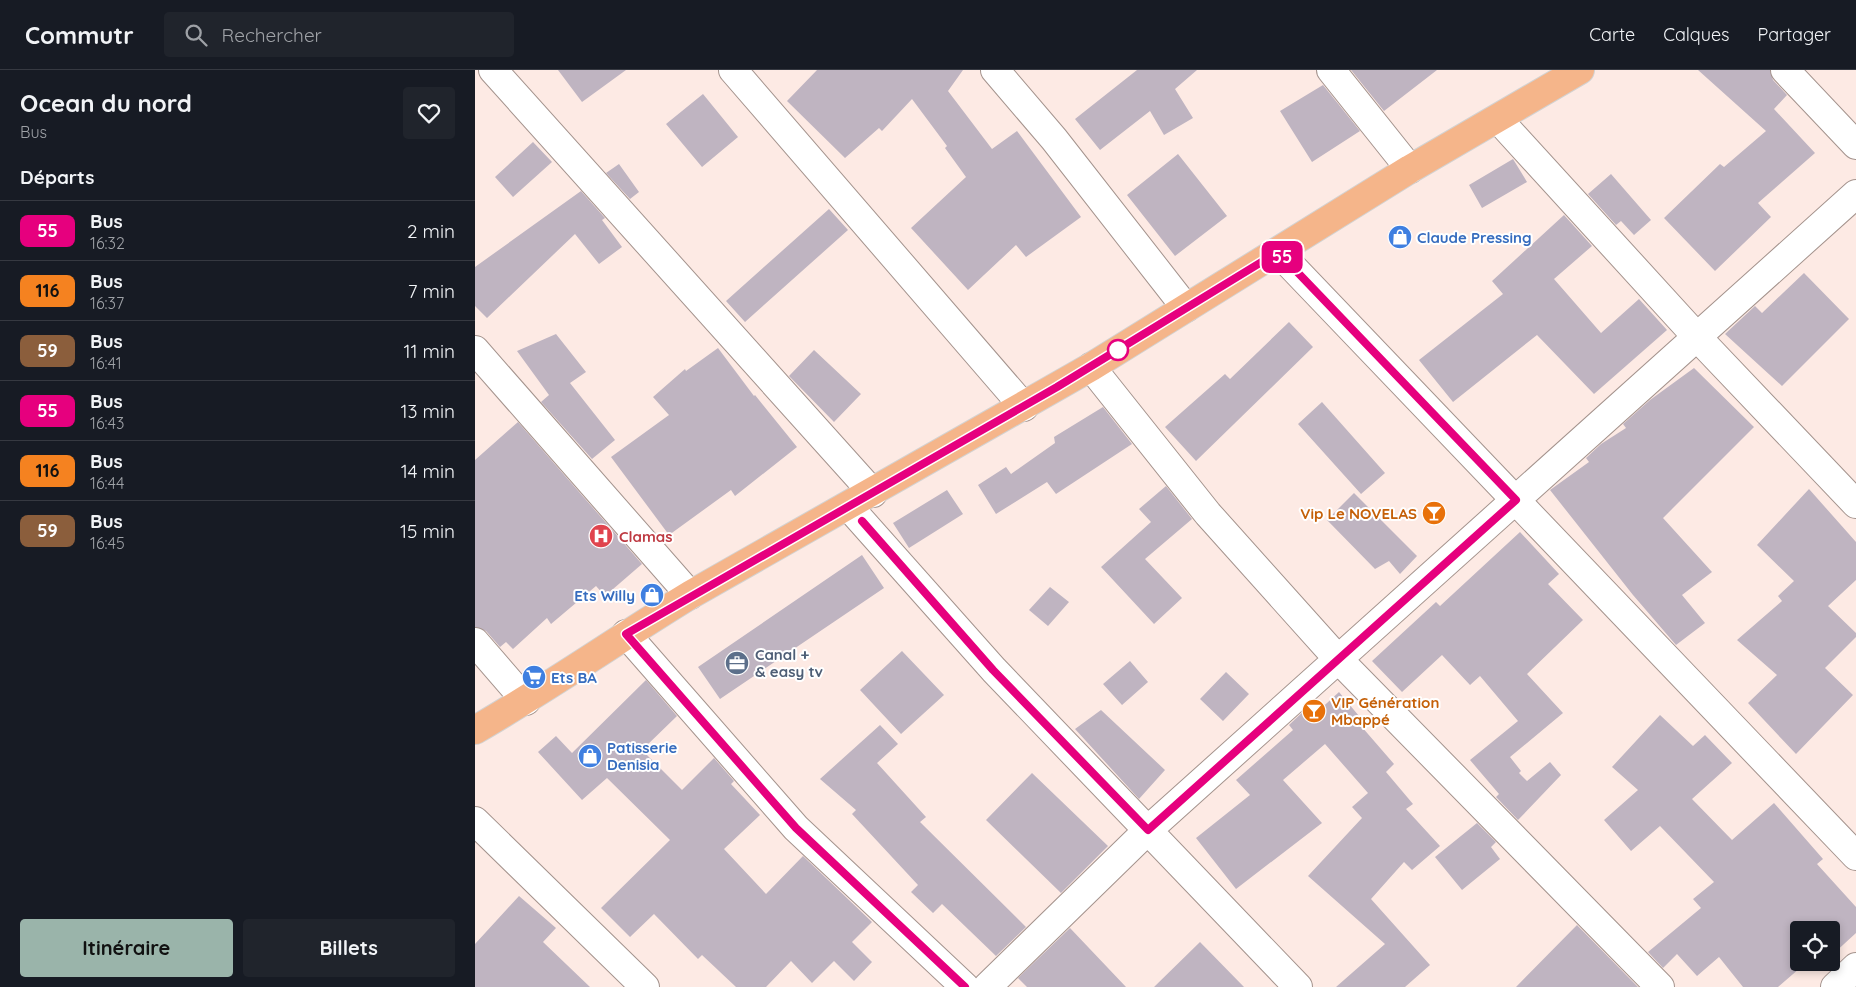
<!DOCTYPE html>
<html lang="fr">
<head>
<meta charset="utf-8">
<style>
  :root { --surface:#171b24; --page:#20242c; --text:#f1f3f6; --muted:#9ea1a6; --line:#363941; --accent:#9ab4aa }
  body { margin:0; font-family:Quicksand,sans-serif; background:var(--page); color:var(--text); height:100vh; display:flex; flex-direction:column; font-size:19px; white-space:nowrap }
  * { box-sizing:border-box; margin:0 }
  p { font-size:16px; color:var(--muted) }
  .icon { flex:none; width:28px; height:28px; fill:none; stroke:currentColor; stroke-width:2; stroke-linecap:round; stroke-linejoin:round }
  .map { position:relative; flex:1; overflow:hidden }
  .panel { display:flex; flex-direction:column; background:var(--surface); width:475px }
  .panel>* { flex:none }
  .badge { padding:0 10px; border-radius:8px; font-size:18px; line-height:32px }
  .buttons { position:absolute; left:1315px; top:851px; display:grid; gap:10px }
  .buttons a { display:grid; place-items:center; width:50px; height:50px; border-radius:5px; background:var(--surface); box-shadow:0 2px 8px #0003; font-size:25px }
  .map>.badge { position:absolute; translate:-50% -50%; box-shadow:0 0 0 2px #fff }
  h2 { padding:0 20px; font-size:19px; line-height:45px }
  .round { display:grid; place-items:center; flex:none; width:52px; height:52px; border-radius:5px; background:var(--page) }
  .head { display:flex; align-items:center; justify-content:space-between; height:85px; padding:0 20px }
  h1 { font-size:24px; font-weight:700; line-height:38px }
  .primary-button { display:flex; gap:10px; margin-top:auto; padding:10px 20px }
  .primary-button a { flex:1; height:58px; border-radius:5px; background:var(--accent); color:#111; font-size:20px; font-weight:700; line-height:58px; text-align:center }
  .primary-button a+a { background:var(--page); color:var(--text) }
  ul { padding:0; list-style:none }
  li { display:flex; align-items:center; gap:15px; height:60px; padding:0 20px; border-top:1px solid var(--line) }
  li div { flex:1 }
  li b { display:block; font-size:19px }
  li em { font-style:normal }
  li .badge { min-width:55px; font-weight:700; text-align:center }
  header { display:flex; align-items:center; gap:30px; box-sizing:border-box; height:70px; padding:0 25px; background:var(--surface); border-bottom:1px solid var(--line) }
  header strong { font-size:24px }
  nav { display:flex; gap:28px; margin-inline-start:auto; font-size:18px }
  .search { width:350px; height:45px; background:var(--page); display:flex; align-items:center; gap:12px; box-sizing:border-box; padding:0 18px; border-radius:5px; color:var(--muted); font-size:19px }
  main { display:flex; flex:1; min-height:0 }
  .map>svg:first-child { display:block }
</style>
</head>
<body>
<header>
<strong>Commutr</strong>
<div class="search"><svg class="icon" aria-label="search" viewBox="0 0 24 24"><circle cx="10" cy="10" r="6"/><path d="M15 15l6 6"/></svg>Rechercher</div>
<nav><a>Carte</a><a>Calques</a><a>Partager</a></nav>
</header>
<main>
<section class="panel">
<div class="head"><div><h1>Ocean du nord</h1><p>Bus</p></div><a class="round"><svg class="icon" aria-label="heart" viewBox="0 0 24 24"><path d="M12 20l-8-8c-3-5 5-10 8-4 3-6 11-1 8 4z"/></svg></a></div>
<h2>Départs</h2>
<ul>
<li><span class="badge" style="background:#e6007e;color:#fff">55</span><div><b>Bus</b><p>16:32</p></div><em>2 min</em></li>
<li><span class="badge" style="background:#f58220;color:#111">116</span><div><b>Bus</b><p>16:37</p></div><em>7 min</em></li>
<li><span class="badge" style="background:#8b5e3c;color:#fff">59</span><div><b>Bus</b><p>16:41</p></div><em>11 min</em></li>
<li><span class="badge" style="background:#e6007e;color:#fff">55</span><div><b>Bus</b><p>16:43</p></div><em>13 min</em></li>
<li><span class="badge" style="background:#f58220;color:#111">116</span><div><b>Bus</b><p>16:44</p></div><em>14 min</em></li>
<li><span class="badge" style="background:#8b5e3c;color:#fff">59</span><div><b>Bus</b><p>16:45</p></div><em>15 min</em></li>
</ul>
<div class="primary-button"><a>Itinéraire</a><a>Billets</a></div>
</section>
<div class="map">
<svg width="1381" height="917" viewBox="0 0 1381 917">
  <rect width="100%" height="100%" fill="#fdeae4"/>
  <path fill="#bfb4c1" d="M 83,0 L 151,0 L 107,32 Z
    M 342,0 L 488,0 L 473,21 L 517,79 L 542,61 L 606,147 L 551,187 L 541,175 L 493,220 L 436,158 L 491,107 L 470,78 L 472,76 L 437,29 L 407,61 L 404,58 L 370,88 L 312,31 Z
    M 662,0 L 722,0 L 700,19 L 718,48 L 689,65 L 675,41 L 625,80 L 600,49 Z
    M 876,0 L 962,0 L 909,41 Z
    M 1223,0 L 1295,0 L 1298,10 L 1312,25 L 1299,39 L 1340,83 L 1283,133 L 1296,147 L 1240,201 L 1189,148 L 1245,94 L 1249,97 L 1291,61 Z
    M 848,15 L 885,61 L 837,92 L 805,41 Z
    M 228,24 L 263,67 L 227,97 L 191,54 Z
    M 58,72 L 77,92 L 38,127 L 20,107 Z
    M 703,84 L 752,146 L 700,186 L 652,125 Z
    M 1038,89 L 1052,112 L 1007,138 L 994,115 Z
    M 144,94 L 164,122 L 155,129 L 131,103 Z
    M 1136,104 L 1176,150 L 1159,165 L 1146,151 L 1141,155 L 1113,124 Z
    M 106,121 L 130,148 L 127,150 L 147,177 L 124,194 L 100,164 L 12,248 L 0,236 L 0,197 Z
    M 354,139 L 373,160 L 270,252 L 251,231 Z
    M 1089,145 L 1117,176 L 1079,209 L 1126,263 L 1164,229 L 1192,260 L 1119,324 L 1062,265 L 978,332 L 944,290 L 1028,224 L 1017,211 Z
    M 1329,203 L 1374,249 L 1307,316 L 1250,264 L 1280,236 L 1287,243 Z
    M 814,252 L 838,277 L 721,391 L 690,357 L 750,304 L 755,309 Z
    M 81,264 L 111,302 L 95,313 L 140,370 L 117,389 L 66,332 L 74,325 L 42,281 Z
    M 243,278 L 279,326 L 280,325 L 322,377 L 260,426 L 256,420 L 194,465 L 136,387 L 194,345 L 178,327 L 210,299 L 211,301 Z
    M 339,280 L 386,324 L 359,352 L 314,306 Z
    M 1219,298 L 1279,357 L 1188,448 L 1237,502 L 1207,525 L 1230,553 L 1201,575 L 1158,525 L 1075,420 L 1114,392 L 1111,388 L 1126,374 L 1151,358 L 1148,354 L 1175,330 Z
    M 847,332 L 910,403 L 886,424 L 823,354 Z
    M 628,337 L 657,374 L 581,424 L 572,412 L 521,444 L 503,415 L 531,397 L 536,404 L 580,373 L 579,367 Z
    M 43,352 L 167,494 L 130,526 L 121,516 L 76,554 L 72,548 L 38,579 L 31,572 L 25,577 L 11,561 L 0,557 L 0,390 Z
    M 691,416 L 717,449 L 670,489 L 707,528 L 679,554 L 626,497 L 676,452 L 664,439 Z
    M 1334,419 L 1381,472 L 1381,510 L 1353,536 L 1381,563 L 1381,567 L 1350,598 L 1378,625 L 1321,684 L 1273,633 L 1302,605 L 1262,570 L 1307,531 L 1303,526 L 1319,511 L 1282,475 Z
    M 472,420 L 488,444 L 434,478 L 418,453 Z
    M 879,423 L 942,486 L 925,504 L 914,491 L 900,499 L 852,450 Z
    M 1045,462 L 1084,504 L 1073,514 L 1108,550 L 1052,604 L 1088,643 L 1035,687 L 1046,701 L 1044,703 L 1052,711 L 1075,692 L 1086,705 L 1043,750 L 1021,727 L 1024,724 L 995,690 L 1043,651 L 1005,606 L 995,615 L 967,585 L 927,622 L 897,591 L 961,532 L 965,536 Z
    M 387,485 L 409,518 L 245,629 L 223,597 Z
    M 575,517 L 594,532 L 573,556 L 554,540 Z
    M 427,581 L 469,625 L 426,664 L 385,620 Z
    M 655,591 L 673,612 L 647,635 L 628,614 Z
    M 751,602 L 774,624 L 748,651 L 725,629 Z
    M 171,610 L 202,646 L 167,680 L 207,720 L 239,688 L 259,711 L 256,714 L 285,745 L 249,779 L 291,824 L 328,786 L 397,852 L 377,872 L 397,892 L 379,911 L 359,891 L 337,913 L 316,891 L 291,917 L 261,917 L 227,885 L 223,889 L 179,844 L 155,867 L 126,838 L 195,770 L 132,708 L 107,730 L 63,682 L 81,666 L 97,683 Z
    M 864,622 L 884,646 L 880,649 L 919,694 L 911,702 L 938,734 L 931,739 L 965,776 L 937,800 L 929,792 L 896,829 L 955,895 L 930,917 L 861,917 L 910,874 L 833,806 L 887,748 L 877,737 L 893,723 L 850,674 L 808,710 L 847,753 L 761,819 L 721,768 L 775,725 L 761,710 L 818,660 L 814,655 L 833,637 L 840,644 Z
    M 626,640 L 690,700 L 664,729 L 600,659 Z
    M 1185,645 L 1218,676 L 1230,665 L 1257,693 L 1217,729 L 1257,770 L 1299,733 L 1348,789 L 1342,794 L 1381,837 L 1381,863 L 1357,885 L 1356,860 L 1324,860 L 1324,892 L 1332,892 L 1303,917 L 1268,917 L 1244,887 L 1222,906 L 1202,884 L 1188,898 L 1173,882 L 1226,838 L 1218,829 L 1239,812 L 1185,756 L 1156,781 L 1129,750 L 1163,720 L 1137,697 Z
    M 405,655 L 423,674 L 402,693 L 451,747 L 445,752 L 551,857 L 521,886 L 467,834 L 458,843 L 436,822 L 443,815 L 377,744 L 381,740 L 345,709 Z
    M 557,703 L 633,776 L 586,823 L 511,750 Z
    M 1002,753 L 1021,772 L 1016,777 L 1025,789 L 987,820 L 960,787 Z
    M 44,826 L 81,858 L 68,872 L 115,917 L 0,917 L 0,874 Z
    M 1102,855 L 1163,917 L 1041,917 Z
    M 595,858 L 651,917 L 552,917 L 543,908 Z
    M 725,872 L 769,917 L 679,917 Z"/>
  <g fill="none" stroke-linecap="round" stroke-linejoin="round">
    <g stroke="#a4938d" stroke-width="30">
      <path id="minor" d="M 18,0 L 398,423
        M 258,0 L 549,337
        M 520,0 L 579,69 L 711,238
        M 856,0 L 935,99
        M 1310,0 L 1381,75
        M 1023,49 L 1222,267 L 1381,434
        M 803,182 L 1381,786
        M 0,280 L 215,525
        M 616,297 L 733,444 L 863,589 L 1185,917
        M 374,437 L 519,600 L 823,917
        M 151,564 L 321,758 L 490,917
        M 0,572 L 51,631
        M 0,751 L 170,917
        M 512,917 L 673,760 L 1381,124
        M 1360,917 L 1381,897"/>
    </g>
    <g stroke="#d3d2d1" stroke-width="30">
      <path id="highway" d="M 0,660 C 73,618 143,569 215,525 L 616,297 L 935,99 L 1105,0"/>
    </g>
    <use href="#minor" stroke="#fff" stroke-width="28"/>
    <use href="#highway" stroke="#f5b58a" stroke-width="28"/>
  </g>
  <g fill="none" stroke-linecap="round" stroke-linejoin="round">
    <g stroke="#fff" stroke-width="11">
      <path id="line" d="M 387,451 L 518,600 L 673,760 L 1041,430 L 803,182 L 582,317 L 151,564 L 321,758 L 490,917"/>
    </g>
    <use href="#line" stroke="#e6007e" stroke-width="8"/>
  </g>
  <defs>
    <g id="shop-disc" transform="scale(1.25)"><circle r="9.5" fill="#3f7fe0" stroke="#fff"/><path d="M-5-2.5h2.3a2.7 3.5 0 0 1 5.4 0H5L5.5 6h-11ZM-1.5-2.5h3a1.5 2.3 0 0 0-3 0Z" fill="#fff"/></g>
    <g id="bar-disc" transform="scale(1.25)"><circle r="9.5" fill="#e8710a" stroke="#fff"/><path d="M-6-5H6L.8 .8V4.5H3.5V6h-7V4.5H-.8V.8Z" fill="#fff"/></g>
    <g id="hospital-disc" transform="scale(1.25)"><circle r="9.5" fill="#e0444e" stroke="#fff"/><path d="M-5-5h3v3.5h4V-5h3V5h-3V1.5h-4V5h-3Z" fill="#fff"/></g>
    <g id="office-disc" transform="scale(1.25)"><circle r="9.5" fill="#5c6f8a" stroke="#fff"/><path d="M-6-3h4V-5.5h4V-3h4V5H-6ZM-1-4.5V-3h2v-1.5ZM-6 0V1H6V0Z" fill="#fff"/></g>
    <g id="supermarket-disc" transform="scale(1.25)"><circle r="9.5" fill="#3f7fe0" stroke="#fff"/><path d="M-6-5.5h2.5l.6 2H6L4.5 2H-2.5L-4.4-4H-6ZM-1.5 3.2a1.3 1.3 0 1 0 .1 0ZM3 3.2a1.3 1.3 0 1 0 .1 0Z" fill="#fff"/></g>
  </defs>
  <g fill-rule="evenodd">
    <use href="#shop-disc" x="925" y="167"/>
    <use href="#bar-disc" x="959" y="443"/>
    <use href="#hospital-disc" x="126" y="466"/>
    <use href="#shop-disc" x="177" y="525"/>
    <use href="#office-disc" x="262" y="593"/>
    <use href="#supermarket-disc" x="59" y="607"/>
    <use href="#bar-disc" x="839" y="641"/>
    <use href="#shop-disc" x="115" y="686"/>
  </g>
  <circle fill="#fff" stroke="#e6007e" stroke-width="2.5" cx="643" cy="280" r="10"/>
  <g text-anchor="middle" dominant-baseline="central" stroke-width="4" stroke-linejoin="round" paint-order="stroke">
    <g font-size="15" font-weight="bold" fill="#366cbe" stroke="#fff" text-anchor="start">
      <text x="942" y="167">Claude Pressing</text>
      <text x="160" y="525" text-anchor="end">Ets Willy</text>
      <text x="76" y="607">Ets BA</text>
      <text x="132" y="677">Patisserie<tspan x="132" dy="17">Denisia</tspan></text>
    </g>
    <g font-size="15" font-weight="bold" fill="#c56008" stroke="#fff" text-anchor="end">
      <text x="942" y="443">Vip Le NOVELAS</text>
      <text x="856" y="632" text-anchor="start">VIP Génération<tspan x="856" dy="17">Mbappé</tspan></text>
    </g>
    <g font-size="15" font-weight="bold" fill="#be3a42" stroke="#fff" text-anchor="start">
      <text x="144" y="466">Clamas</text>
    </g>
    <g font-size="15" font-weight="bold" fill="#4e5e75" stroke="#fff" text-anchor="start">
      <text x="280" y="584">Canal +<tspan x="280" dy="17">&amp; easy tv</tspan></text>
    </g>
  </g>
</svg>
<div class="buttons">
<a><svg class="icon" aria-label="locate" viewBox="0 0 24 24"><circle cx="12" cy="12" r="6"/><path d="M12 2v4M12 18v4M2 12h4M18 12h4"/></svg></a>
</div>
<b class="badge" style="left:807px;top:187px;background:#e6007e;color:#fff">55</b>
</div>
</main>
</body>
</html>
